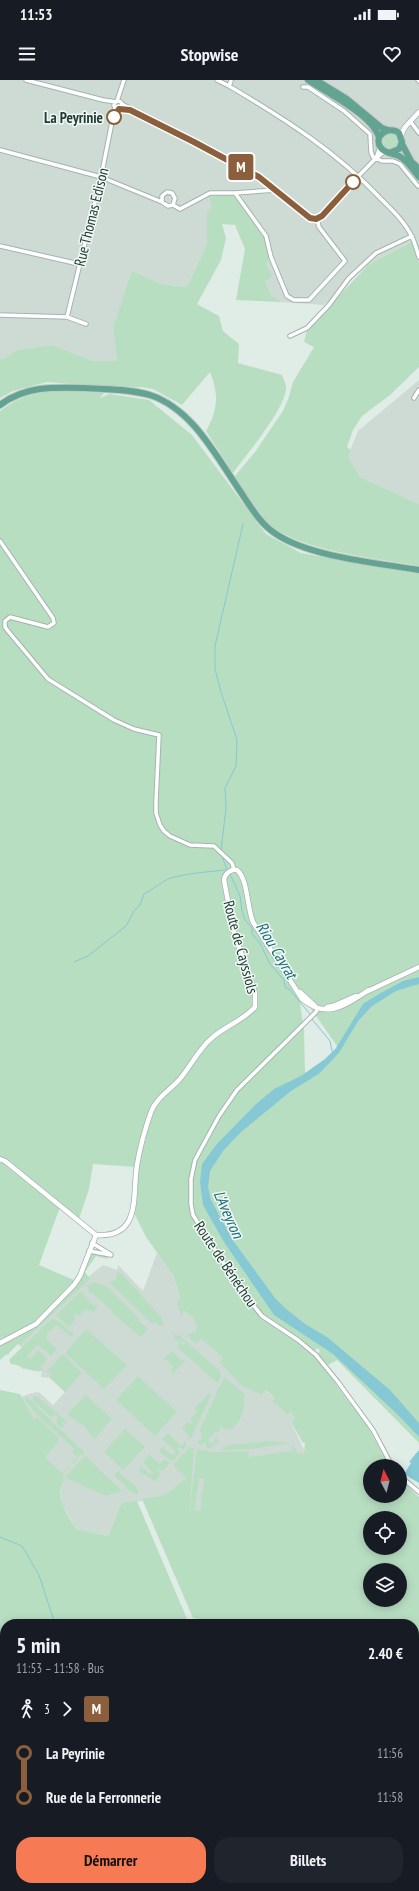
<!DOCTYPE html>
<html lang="fr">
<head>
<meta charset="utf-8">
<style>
  :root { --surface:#171b24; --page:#20242c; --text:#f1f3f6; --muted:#9ea1a6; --accent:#f67a53 }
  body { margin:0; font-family:"PT Sans Narrow",sans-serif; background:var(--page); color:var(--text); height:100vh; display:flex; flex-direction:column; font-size:15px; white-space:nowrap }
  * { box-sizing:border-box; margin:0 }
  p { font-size:13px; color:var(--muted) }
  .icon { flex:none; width:22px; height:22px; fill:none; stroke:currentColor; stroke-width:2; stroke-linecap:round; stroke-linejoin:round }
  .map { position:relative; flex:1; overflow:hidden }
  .sheet { position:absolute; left:0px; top:1539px; width:419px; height:272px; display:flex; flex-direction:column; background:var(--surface); border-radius:16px 16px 0 0; box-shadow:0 2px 10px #0003 }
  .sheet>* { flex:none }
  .badge { padding:0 8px; border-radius:3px; font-size:14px; line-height:26px }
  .needle { width:26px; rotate:353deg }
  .fabs { position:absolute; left:363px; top:1379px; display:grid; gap:8px }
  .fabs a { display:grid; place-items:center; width:44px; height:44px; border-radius:50%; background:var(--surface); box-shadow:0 2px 10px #0003; font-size:20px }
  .map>.badge { position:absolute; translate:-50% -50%; box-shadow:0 0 0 2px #fff }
  .legs { display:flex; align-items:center; gap:6px; height:44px; padding:0 16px; font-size:13px }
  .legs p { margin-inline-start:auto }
  .overview { display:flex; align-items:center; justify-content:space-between; height:68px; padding:0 16px }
  h1 { font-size:22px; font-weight:700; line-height:30px }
  .button { display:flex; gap:8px; margin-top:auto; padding:8px 16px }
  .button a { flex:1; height:46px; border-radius:16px; background:var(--accent); color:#111; font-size:16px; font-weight:700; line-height:46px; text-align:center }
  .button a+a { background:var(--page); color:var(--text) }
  ul { padding:0 16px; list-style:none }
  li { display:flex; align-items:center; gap:14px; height:44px; font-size:15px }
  li i { display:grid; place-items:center; width:6px; height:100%; margin:0 5px; background:currentColor }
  li i::after { content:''; width:10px; height:10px; margin:-5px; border:3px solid; border-radius:50%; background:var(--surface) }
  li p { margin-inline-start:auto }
  li:first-child i { background:linear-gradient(#0000 50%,currentColor 0) }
  li:last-child i { background:linear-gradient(currentColor 50%,#0000 0) }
  .status { display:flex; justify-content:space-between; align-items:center; height:28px; padding:0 20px; background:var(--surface); direction:ltr }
  .status svg { height:11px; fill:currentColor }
  header { display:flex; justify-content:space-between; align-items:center; height:52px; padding:0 16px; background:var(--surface); font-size:18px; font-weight:700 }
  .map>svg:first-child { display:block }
</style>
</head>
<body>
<div class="status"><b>11:53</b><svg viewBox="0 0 49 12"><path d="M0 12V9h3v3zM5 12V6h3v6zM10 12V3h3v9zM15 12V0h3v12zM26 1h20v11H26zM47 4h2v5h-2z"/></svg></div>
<header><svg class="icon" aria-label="menu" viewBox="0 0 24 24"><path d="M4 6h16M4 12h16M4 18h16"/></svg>Stopwise<svg class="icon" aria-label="heart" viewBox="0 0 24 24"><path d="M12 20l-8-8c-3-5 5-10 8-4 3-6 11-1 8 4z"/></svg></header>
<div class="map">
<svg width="419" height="1811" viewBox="0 0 419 1811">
  <rect width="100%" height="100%" fill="#e0ece6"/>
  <path fill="#cedbd5" d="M 0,0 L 419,0 L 419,183 L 410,162 L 369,184 L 324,225 L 281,222 L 271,215 L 264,200 L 266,169 L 265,158 L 235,115 L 209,116 L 211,129 L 207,132 L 207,164 L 187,207 L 161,204 L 132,192 L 113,247 L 117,281 L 94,281 L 52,265 L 18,270 L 4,280 L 0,278 Z
    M 419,300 L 419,424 L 360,397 L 348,376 L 358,351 Z
    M 157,1173 L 173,1195 L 180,1219 L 181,1235 L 184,1231 L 193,1236 L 197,1246 L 195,1251 L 188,1255 L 200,1258 L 223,1278 L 219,1282 L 275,1317 L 272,1322 L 281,1328 L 287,1335 L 291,1332 L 295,1339 L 291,1342 L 306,1374 L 207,1396 L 203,1437 L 185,1437 L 165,1418 L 142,1421 L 123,1422 L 121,1424 L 108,1456 L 76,1449 L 62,1424 L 60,1405 L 7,1371 L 56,1358 L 34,1339 L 21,1317 L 32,1313 L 39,1312 L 53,1325 L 65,1312 L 50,1298 L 41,1297 L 42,1291 L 23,1289 L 18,1285 L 11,1284 L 9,1280 L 22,1268 L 13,1259 L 41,1244 L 73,1209 L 103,1185 L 117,1190 L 118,1185 L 143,1211 Z"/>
  <path fill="#b8dec2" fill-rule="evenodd" d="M382 61a9 9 0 1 1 18 0a9 9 0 1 1-18 0Z
    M 235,115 L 265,158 L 269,181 L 266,183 L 272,197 L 265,201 L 271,215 L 281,222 L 236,220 L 245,169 L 235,145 L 222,144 L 226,158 L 221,180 L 197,224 L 219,236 L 223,251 L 239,264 L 238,283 L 282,295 C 283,298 286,303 286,307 C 287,327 246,375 233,393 L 206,351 C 218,330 219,314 210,292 L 182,325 L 153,309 L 142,307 L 122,308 L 47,302 L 13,311 L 0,318 L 0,278 L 4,279 L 17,270 L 52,265 L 94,281 L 117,281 L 113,247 L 132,191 L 161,204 L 187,207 L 207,164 L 207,132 L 211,129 L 209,116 Z
    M 411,162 L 419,183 L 419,287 L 390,315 L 362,336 L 353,350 L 347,367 L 351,370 L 348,376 L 360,397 L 419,424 L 419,486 C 376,478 306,472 271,446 C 256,434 245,413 234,397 L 255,372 L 283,331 L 289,317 L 293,302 L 314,267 L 304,262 L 307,250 L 369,184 Z
    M 58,310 L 104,313 L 100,318 L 109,314 L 149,320 L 192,355 L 266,454 L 301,473 L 419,494 L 419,1363 L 337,1280 L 328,1285 L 318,1274 L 320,1271 L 318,1268 L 313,1272 L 348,1321 L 363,1338 L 389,1386 L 370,1386 L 370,1416 L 400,1416 L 400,1399 L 419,1417 L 419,1689 L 414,1691 L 414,1544 L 206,1544 L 208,1541 L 193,1538 L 142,1419 L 166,1415 L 186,1398 L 173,1385 L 190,1367 L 194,1368 L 189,1435 L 197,1369 L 214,1372 L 248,1371 L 249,1377 L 293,1371 L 292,1365 L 294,1366 L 297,1373 L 304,1374 L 305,1363 L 303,1363 L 291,1342 L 295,1339 L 291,1332 L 287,1335 L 281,1328 L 272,1322 L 275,1317 L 265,1310 L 262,1315 L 242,1306 L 219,1282 L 223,1278 L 201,1259 L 196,1264 L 187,1255 L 195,1251 L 197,1246 L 192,1236 L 184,1231 L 181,1236 L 177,1223 L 180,1218 L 173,1195 L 146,1157 L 132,1129 L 135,1087 L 93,1084 L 89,1109 L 79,1139 L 61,1124 L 39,1185 L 74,1200 L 37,1242 L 0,1259 L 0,331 C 22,315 32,314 58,310 ZM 298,910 L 337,966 L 339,973 L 320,993 L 305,993 L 304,950 ZM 199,1398 L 204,1399 L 200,1431 L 195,1430 ZM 370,1438 L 400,1438 L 400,1468 L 370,1468 ZM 370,1490 L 400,1490 L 400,1520 L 370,1520 Z
    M 92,1174 L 96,1174 L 107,1177 L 108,1182 L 107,1179 L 96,1176 L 85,1192 L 90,1199 L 20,1265 L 18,1264 L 9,1273 L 8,1276 L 7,1274 L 0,1280 L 0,1266 L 41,1243 L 73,1209 Z
    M 120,1192 L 161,1237 L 164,1246 L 160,1246 L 155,1242 L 152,1244 L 110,1203 L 116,1199 L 117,1194 Z
    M 94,1202 L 106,1206 L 139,1238 L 138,1240 L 148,1249 L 141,1257 L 112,1233 L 113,1232 L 91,1212 L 89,1214 L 88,1205 Z
    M 80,1212 L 85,1214 L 84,1216 L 94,1226 L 96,1224 L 98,1226 L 93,1232 L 90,1230 L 88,1232 L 86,1229 L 79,1236 L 75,1234 L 74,1236 L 76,1238 L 69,1248 L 56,1235 Z
    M 54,1239 L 60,1242 L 74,1255 L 72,1257 L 57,1245 L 47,1253 L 46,1259 L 57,1269 L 51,1276 L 38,1265 L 27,1276 L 30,1279 L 38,1270 L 47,1279 L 41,1287 L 43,1290 C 36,1295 20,1284 11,1284 L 9,1280 L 50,1240 Z
    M 86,1249 L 127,1285 L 104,1309 L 65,1273 Z
    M 174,1254 L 180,1256 L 220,1291 L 221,1297 L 217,1303 L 176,1266 L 179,1264 L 175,1260 L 184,1265 L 185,1263 L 183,1261 L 181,1262 L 174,1259 Z
    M 172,1271 L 182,1281 L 184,1279 L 185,1281 L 173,1294 L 171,1293 L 173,1290 L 171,1289 L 173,1286 L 166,1280 L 162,1281 Z
    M 63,1274 L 82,1293 L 65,1312 L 50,1298 L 51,1293 L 46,1292 Z
    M 138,1296 L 177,1332 L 155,1356 L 116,1320 Z
    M 225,1297 L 244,1314 C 246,1327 242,1342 230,1350 L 221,1347 L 218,1352 L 215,1352 L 213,1357 L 210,1356 L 208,1362 L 213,1364 L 215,1358 L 220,1360 L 211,1368 L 205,1367 L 206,1364 L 203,1363 L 202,1366 L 198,1363 L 198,1360 L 201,1361 L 202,1353 L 199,1352 L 218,1309 Z
    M 0,1310 L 20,1314 L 34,1339 L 37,1337 L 59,1358 L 59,1361 L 45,1377 L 62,1393 L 68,1387 L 68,1388 L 63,1394 L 64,1399 C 54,1416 67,1434 76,1449 L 108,1456 L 121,1424 L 123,1422 L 137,1421 L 187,1539 L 191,1544 L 5,1544 L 5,1615 L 0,1614 Z
    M 210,1313 L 212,1314 L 192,1356 L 190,1359 L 187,1359 L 189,1357 L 182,1348 L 188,1342 L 191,1344 L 193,1342 L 190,1339 L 197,1331 L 194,1329 Z
    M 86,1315 L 112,1339 L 94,1359 L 84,1346 L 67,1334 Z
    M 33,1316 L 38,1317 L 67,1342 L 65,1344 L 61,1342 L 64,1345 L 62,1348 L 56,1342 L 58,1338 L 55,1334 L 51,1337 L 33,1321 Z
    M 27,1317 L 85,1373 L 83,1376 L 81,1374 L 73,1384 L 72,1383 L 77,1377 L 72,1372 L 74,1369 L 36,1334 L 25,1320 Z
    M 125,1349 L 145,1367 L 123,1390 L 104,1372 Z
    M 168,1353 L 181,1366 L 185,1361 L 184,1360 L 187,1364 L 183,1370 L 179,1367 L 177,1369 L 180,1373 L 173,1381 L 168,1379 L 159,1371 L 162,1367 L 172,1375 L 176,1372 L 162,1359 Z
    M 267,1361 L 291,1363 L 253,1369 L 219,1370 L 230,1365 Z
    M 149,1374 L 160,1384 L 164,1380 L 170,1382 L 163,1391 L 158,1389 L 160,1395 L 155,1401 L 141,1393 L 139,1390 L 141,1386 L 150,1394 L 153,1393 L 143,1382 Z
    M 85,1376 L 87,1377 L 122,1411 L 106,1416 L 66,1398 L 65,1397 Z
    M 118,1391 L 137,1408 L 139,1413 L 136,1414 L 131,1412 L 114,1395 Z
    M 0,1678 L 5,1711 L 5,1778 L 3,1778 L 0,1794 Z
    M 419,1690 L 419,1811 L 384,1811 L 385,1806 L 414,1806 L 414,1695 Z
    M 231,1806 L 374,1806 L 373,1811 L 227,1811 Z"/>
  <path fill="#86c8d3" d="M 419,897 L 419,904 L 396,911 L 372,926 L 358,941 L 339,973 L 320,993 L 291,1011 L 241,1052 L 223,1071 L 210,1091 L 208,1107 L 211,1120 L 232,1159 L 275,1218 L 285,1228 L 305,1244 L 327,1257 L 390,1310 L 419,1343 L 419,1357 L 397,1334 L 333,1274 L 274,1235 L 224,1162 L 203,1125 L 200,1102 L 202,1084 L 216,1065 L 256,1024 L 274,1009 L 301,996 L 325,979 L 336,968 L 363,924 L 379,914 L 403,901 Z
    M 418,1371 L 419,1371 L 419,1403 L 404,1394 L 411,1383 L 409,1382 Z"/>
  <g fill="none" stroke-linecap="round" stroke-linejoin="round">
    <path stroke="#86c8d3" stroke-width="1" d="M 221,771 L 226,728 L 225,708 L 236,686 L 237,660 L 221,612 L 215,589 L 215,566 L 243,444
      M 221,774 L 228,792
      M 230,794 L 240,816 L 242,831 L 245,840 L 252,848 L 252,854 L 260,863 L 270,884 L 284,900 L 285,907 L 289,909 L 310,934
      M 74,882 L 88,876 L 126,846 L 134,831 L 140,825 L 144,814 C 152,810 164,800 171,798 C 188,793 208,792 225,790
      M 311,938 L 330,961 L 332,971
      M 0,1457 L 22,1466 L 39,1495 L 55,1544"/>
    <g stroke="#a3b4ad" stroke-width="5.5">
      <path id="minor" d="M 26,0 L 103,20 L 116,22
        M 217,0 L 229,6
        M 418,0 L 419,1
        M 231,1 L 229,6 C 285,39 337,72 381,119 C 392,130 406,143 412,157 C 415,163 417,171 419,177
        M 303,7 L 308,7 L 344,31 L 370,54 L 371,72 L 373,77 L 382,81 L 393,81 L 400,84 L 418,106
        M114 25a4 4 0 1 1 8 0a4 4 0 1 1-8 0Z
        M 117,21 L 124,0
        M 122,24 L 259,97 L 310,138 L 317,139
        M 410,41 L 419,53
        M 0,70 L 101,97 L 162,122 L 168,126 L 173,125 L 175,118 L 172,113 L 167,112 L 162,116 L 162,122
        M 376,78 L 380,67
        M 235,113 L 266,156 L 271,177 L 287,216 L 294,220 L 309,220 L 345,181 L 319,147 L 317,139
        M 173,125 L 180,129 L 210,113 L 235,113 L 276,110
        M 317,139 L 376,78 L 385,71
        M 0,166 L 79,184
        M 0,235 L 67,237 L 86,244
        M 67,237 L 101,97 L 115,27
        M 290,256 L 307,248 L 329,225 L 349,198 L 376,173 L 412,156
        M 414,318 L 419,310
        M 0,461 L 53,538 L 54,543 L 48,547 L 10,537 L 5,541 L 5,547 L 8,551 L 48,599 L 114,640 L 134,649 L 159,655 L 156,721 L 156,733 L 160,745 L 164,751 L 170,756 L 190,765 L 214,766 L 232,783 L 234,790
        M 318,928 L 316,932 L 237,1010 L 219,1036 L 195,1080 L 191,1099 L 191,1124 L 193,1135 L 238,1206 L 262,1236 L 298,1260 L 316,1275 L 338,1302 L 373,1350 L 392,1386
        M 92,1163 L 110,1174
        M 89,1171 L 111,1175
        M 400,1396 L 419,1412
        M 25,1806 L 27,1811
        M 85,1811 L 87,1806"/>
    </g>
    <g stroke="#a3b4ad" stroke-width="6">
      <path id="tertiary" d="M 401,55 L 405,47 L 419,32
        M 300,912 L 315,926
        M 366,912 L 419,887
        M 327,927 L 333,926 L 356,916
        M 0,1079 L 5,1081 L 96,1155 C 142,1158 132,1116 137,1085 C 140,1067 145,1049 151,1032 C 156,1018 170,1010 179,1000 C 191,986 199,968 213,957 C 226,946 245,939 255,927 L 255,913 L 234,853 L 224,800 C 225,793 231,789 237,790 C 248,799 247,828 253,842 L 302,919 C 327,940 345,925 369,910
        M 0,1263 L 36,1244 L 74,1205 L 80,1196 L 96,1155"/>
    </g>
    <g stroke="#c1c8c6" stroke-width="8">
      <path id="primary" d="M 308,0 C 327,13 374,36 379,58
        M 316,0 L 347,19 L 382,48 L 388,50
        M 402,64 L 411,81 L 419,89
        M 389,73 L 399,69 L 402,62 L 399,53 C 389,45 372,56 381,68 C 386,74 393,73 399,76 C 407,80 413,90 419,97
        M 0,325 C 25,306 53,307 84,308 C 105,309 129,309 150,315 C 192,329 215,374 238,408 C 249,424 259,443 276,454 C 310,477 378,483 419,490"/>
    </g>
    <use href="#minor" stroke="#fff" stroke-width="3.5"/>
    <use href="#tertiary" stroke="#fff" stroke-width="4.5"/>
    <use href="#primary" stroke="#63a392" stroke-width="6"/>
  </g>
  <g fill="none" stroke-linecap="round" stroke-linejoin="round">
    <g stroke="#fff" stroke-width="9">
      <path id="line-1" d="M 114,37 L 119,29 L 130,30 L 194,62 L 259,97 L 310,138 L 316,139 L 322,136 L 353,102"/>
    </g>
    <use href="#line-1" stroke="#8b5e3c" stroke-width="6"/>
  </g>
  <g fill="#fff" stroke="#8b5e3c" stroke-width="2">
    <circle cx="114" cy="37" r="7"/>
    <circle cx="353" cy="102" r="7"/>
  </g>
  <g text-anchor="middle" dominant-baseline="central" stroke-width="3" stroke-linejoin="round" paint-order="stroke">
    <g font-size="15" font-weight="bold" fill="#203c35" stroke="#f1f8f4" text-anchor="end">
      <text x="103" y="37">La Peyrinie</text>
    </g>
    <g font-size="15" fill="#203c35" stroke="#f1f8f4">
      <text transform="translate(91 137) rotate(-76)">Rue Thomas Edison</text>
      <text transform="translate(241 867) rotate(75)">Route de Cayssiols</text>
      <text transform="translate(226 1184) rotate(56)">Route de Bénéchou</text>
    </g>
    <g font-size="16" font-style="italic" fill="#196b7a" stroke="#f1f8f4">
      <text transform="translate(277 870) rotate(59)">Riou Cayrat</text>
      <text transform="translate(229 1134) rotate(66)">L'Aveyron</text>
    </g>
  </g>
</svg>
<div class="fabs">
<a><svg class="needle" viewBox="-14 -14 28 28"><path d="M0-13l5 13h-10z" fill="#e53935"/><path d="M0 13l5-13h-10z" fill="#9ea1a6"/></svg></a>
<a><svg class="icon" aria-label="locate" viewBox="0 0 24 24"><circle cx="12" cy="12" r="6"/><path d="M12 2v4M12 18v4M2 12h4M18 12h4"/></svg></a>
<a><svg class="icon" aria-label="layers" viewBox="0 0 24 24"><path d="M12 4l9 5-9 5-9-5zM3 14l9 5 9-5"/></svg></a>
</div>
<b class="badge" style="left:241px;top:87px;background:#8b5e3c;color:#fff">M</b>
<section class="sheet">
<div class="overview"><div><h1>5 min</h1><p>11:53 – 11:58 · Bus</p></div><b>2.40 €</b></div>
<div class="legs"><svg class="icon" aria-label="walk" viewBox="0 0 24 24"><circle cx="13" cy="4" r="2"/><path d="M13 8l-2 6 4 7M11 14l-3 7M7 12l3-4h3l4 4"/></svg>3<svg class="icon" aria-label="forward" viewBox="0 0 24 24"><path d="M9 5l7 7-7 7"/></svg><b class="badge" style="background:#8b5e3c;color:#fff">M</b></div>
<ul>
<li><i style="color:#8b5e3c"></i><b>La Peyrinie</b><p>11:56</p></li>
<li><i style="color:#8b5e3c"></i><b>Rue de la Ferronnerie</b><p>11:58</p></li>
</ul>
<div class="button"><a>Démarrer</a><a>Billets</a></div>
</section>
</div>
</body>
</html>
